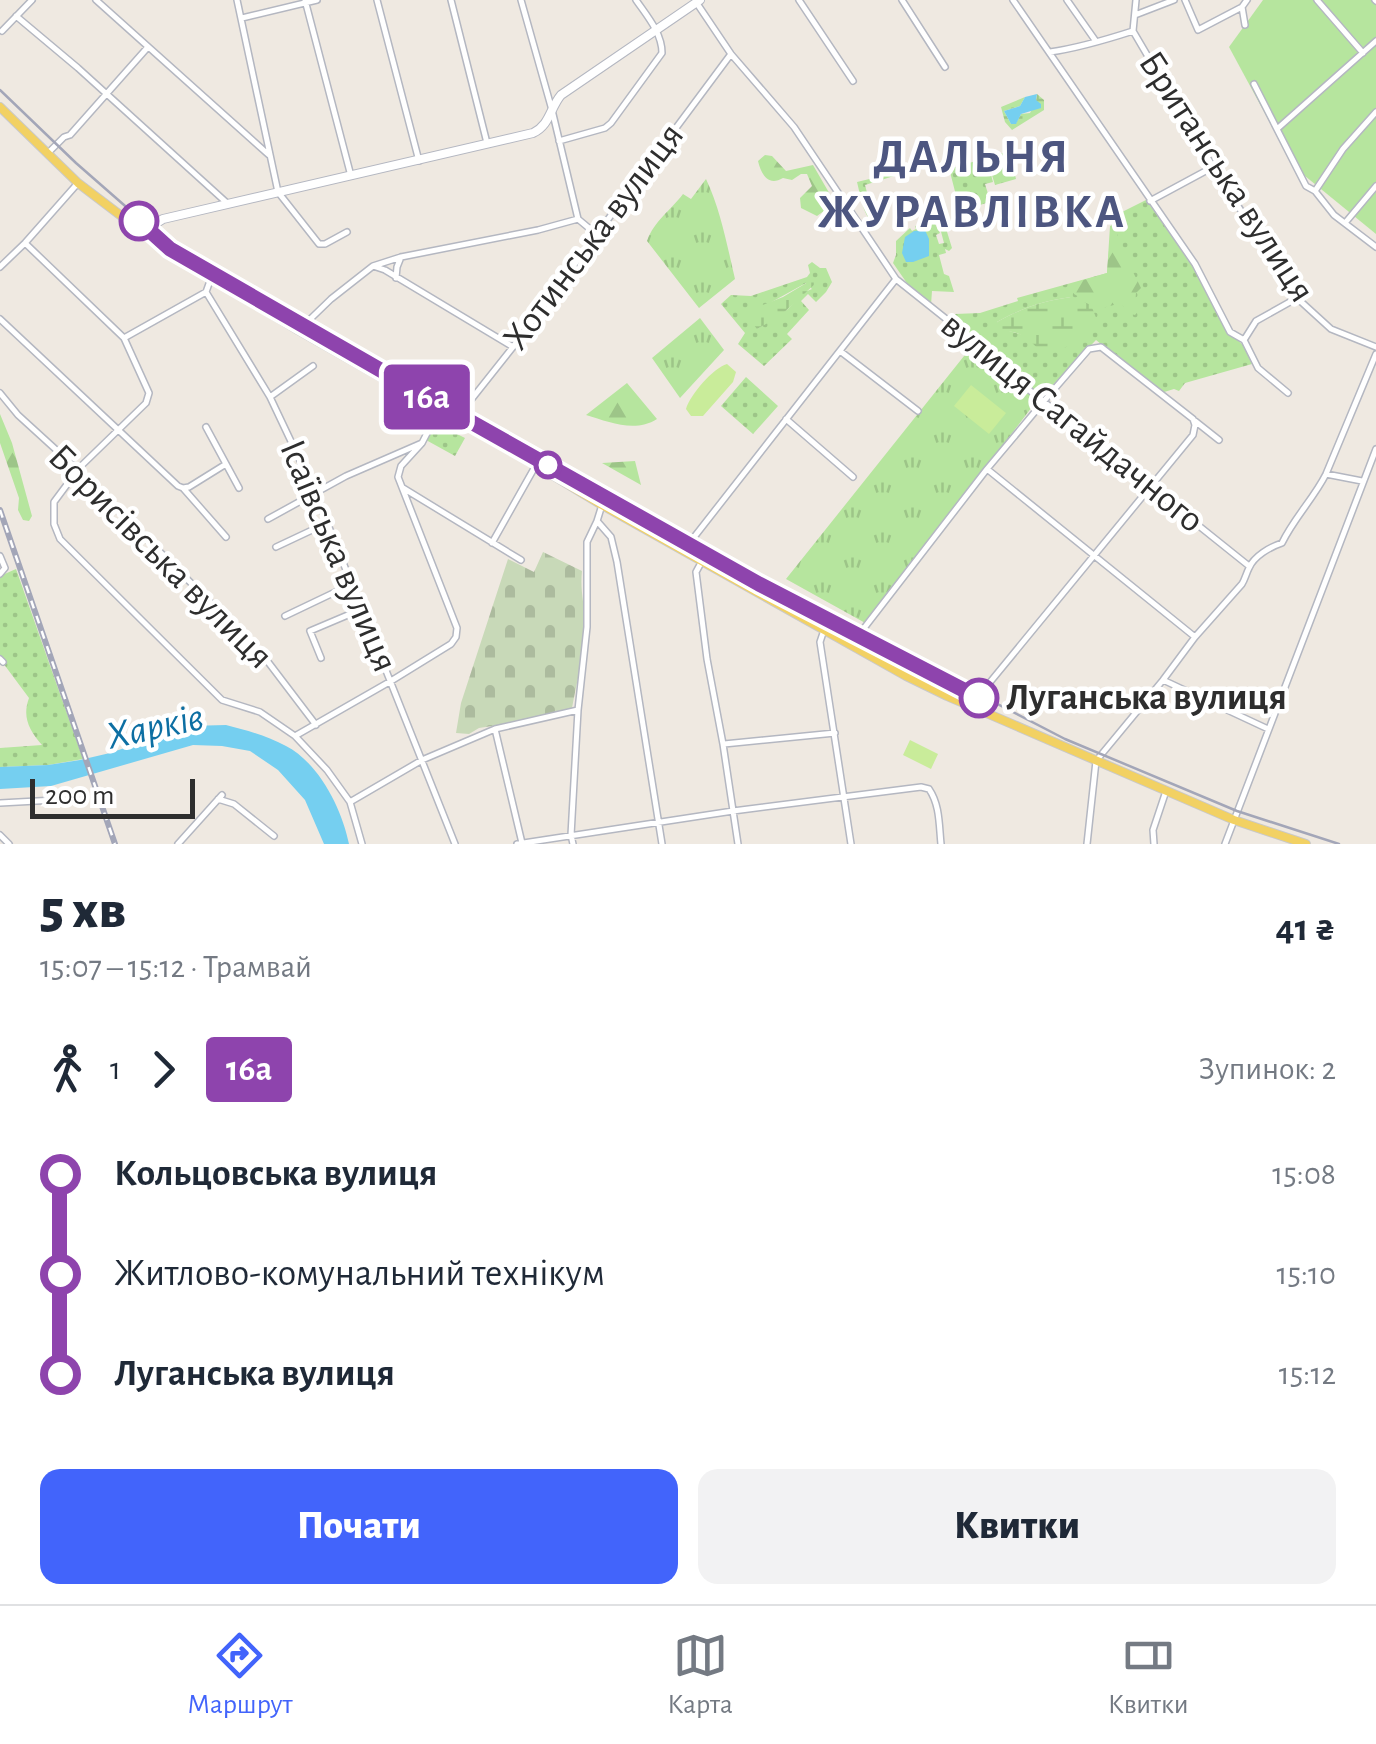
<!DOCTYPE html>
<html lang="uk">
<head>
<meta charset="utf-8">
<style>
  :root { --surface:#fff; --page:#f2f2f3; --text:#1f2937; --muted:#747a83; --line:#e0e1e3; --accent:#4264fb }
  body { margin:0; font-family:"Alegreya Sans",sans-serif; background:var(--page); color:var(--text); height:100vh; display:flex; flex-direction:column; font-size:38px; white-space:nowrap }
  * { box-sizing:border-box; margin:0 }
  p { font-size:32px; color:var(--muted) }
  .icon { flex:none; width:55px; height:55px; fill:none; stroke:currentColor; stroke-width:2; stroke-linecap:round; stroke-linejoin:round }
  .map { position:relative; height:844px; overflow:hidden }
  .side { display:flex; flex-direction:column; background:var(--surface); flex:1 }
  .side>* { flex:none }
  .badge { padding:0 20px; border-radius:8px; font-size:35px; line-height:65px }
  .scale { position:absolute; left:30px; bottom:25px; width:165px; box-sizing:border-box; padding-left:10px; border:5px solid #2e2e2e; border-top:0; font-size:28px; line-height:35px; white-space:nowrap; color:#2e2e2e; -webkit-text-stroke:8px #fff; paint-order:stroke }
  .map>.badge { position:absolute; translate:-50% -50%; box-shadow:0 0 0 5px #fff }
  .legs { display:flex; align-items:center; gap:15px; height:110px; padding:0 40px; font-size:32px }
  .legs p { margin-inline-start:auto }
  .head { display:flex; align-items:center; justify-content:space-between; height:170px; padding:0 40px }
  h1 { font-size:55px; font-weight:800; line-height:75px }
  .primary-button { display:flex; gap:20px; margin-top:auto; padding:20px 40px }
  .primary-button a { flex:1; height:115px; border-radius:20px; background:var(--accent); color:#fff; font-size:40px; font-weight:800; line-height:115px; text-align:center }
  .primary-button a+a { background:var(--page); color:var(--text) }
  ul { padding:0 40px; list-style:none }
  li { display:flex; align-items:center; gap:35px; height:100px; font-size:38px }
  li i { display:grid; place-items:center; width:15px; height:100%; margin:0 12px; background:currentColor }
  li i::after { content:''; width:25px; height:25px; margin:-12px; border:8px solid; border-radius:50%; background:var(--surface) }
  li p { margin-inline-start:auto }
  li:first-child i { background:linear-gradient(#0000 50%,currentColor 0) }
  li:last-child i { background:linear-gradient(currentColor 50%,#0000 0) }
  .menu { display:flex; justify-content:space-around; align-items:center; height:140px; border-top:2px solid var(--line); background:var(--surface); font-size:28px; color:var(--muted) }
  .menu a { display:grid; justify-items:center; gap:5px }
  .menu .on { color:var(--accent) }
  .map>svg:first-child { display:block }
</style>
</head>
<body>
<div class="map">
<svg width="1376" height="844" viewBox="0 0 1376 844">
  <defs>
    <pattern id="grass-dots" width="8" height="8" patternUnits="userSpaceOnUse" patternTransform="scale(2.5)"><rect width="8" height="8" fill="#b6e59e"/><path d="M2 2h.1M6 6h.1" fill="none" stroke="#9dc588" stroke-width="1.8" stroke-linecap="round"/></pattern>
    <pattern id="forest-firs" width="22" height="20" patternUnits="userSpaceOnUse" patternTransform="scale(2.5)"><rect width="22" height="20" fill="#b6e59e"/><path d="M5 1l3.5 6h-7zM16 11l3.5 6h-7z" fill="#9dc588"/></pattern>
    <pattern id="wetland-marsh" width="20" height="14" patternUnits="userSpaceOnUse" patternTransform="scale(2.5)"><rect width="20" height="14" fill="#b6e59e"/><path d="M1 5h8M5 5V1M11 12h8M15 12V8" fill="none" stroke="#9dc588"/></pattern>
    <pattern id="cemetery-stones" width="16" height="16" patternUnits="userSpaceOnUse" patternTransform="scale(2.5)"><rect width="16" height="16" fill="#c8d9b8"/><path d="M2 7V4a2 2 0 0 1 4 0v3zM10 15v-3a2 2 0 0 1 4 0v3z" fill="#acbb9e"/></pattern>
    <pattern id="park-tufts" width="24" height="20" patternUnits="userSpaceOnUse" patternTransform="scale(2.5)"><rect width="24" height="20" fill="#b6e59e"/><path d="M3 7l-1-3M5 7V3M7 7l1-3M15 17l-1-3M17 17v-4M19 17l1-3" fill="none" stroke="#9dc588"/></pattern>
  </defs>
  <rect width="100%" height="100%" fill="#efe9e1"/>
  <path fill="url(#grass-dots)" fill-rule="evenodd" d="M 1003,153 L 1005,159 L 988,164 L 993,182 L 985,184 L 989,197 L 986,203 L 965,210 L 959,207 L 950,172 L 952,168 Z
    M 890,174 L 894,176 L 865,185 L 875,223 L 880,223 L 877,227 C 863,217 861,198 857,182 Z
    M 1146,200 L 1194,265 L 1229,332 L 1246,348 L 1252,364 L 1185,383 L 1179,391 L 1174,389 L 1161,393 L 1096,340 L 1042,396 L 994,359 L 962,329 L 954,325 L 955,314 L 980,313 L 1018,301 L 1017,298 L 1107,273 L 1112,217 ZM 1071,297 L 1027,336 L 1009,331 L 997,322 C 1022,308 1043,301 1071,297 Z
    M 940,221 L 944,222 L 952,248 L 949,251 L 945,249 L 946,253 L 939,255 L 944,274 L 949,276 L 954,292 L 932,291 L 931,305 L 911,289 L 893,263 L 896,255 L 896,241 L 910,228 L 912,231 L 916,229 L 915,226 L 934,222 L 940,233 L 936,235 L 939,244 L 944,243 L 939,224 Z
    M 812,262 L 820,268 L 826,268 L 832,282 L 826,292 L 816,302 L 808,294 L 801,301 L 809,310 L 787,334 L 792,339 L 764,366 L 738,344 L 745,333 L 721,304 L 731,295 L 751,296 L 807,277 L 810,273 L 808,265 ZM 806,283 L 812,289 L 802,293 L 788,309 L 757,329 L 768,304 Z
    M 746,377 L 778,406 L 753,434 L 721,406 Z
    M 435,423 L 465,438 L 455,456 L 426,440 Z
    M 16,569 L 83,759 L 48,765 L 0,767 L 0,748 L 42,745 C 29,730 22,717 29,698 L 0,659 L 0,576 Z"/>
  <path fill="url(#forest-firs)" d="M 765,155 L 772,156 L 786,171 L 813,165 L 835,203 L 817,216 L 801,208 L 800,198 L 812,186 L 807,174 L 801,174 L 792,180 L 783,178 C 768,187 761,174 758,161 Z
    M 1116,224 L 1120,225 L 1117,236 L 1122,238 L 1119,250 L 1127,260 L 1141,288 L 1136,293 L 1135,305 L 1139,310 L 1135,315 L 1127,313 L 1121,303 L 1099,309 L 1074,294 L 1074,286 L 1077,282 L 1107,273 L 1110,226 Z
    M 627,383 L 657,419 C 635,433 609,422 586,415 Z
    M 0,414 L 12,443 L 32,516 L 29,521 L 23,520 L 18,510 L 19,498 L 0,443 Z
    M 635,461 L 641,485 L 602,463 Z"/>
  <path fill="url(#wetland-marsh)" d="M 1037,94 L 1044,100 L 1044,110 L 1012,130 L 1005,122 L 1001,107 L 1025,97 L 1020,106 L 1004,111 L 1011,124 L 1016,123 L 1021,114 L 1030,113 L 1036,101 Z
    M 813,279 L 816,283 L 780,316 L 757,329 L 747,316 L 750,310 L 783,297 Z
    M 1071,297 L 1091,305 L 1097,320 C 1082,345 1070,347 1042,353 C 1029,339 1020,330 1000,331 L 997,322 C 1022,308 1043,301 1071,297 Z"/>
  <path fill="url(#cemetery-stones)" d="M 543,552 L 582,571 C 580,591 584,602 585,620 C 586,649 577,680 572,708 L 518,722 L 479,728 L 469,734 L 456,733 L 461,703 L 508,559 L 534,572 Z"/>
  <path fill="url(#park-tufts)" d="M 1011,159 L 1016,179 L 995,185 L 989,165 Z
    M 706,179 C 721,211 727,245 735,279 L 699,308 L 647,241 C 654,221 671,210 683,194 L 691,199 Z
    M 700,318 L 724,350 L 680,398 L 652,358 Z
    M 972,346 L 1038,399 L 867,624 L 786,579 Z"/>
  <path fill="#b6e59e" d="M 1263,0 L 1376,0 L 1376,234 L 1294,167 L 1229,47 Z"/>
  <path fill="#c9ec9a" d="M 727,364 L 736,372 L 733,382 L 703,416 L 691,416 L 686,409 C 690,395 713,368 727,364 Z
    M 971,385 L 1006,413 L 989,434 L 954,406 Z
    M 910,740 L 938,754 L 931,769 L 903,755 Z"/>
  <path fill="#75cff0" d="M 1037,94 L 1036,100 L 1041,104 L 1041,108 L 1021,114 L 1016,124 L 1011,124 L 1004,111 L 1020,106 L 1025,97 Z
    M 925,230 L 929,239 L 929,256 L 913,262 L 906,262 L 902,253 L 905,237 L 914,231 Z
    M 226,725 C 246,730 268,736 286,746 C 319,763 342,809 349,844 L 324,844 L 305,800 L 278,770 L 250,751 L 222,746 L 193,745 L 51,786 L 0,789 L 0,767 L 48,765 L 80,760 L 110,753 L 188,726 Z"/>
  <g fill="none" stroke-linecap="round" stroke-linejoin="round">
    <g stroke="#b4b7c1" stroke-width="8">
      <path id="street" d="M 96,0 L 269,155
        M 237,0 L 278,192 L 319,244 L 325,244 L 347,232
        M 305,0 L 351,176
        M 377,0 L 419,161
        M 451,0 L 487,143
        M 521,0 L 552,110 L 578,219 L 596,234
        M 799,0 L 853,81
        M 902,0 L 945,67
        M 1013,0 L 1195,264 L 1230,332 L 1244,340 L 1258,368 L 1288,393
        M 1067,0 L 1095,40
        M 1136,0 L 1133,31 L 1213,167 L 1297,298 L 1331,329 L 1376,347
        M 1185,0 L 1198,30 L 1242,7
        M 1317,0 L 1363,53
        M 1375,0 L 1376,1
        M 696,2 L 731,54 L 794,127 L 896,279 L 965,334 L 978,349 L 1249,566
        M 1135,15 L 1174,0
        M 16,16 L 78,68 L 227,203
        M 242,18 L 317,0
        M 1245,25 L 1242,7 L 1247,0
        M 2,31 L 32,0
        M 1050,52 C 1079,48 1105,40 1133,31
        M 1254,84 L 1306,186 L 1315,191 L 1334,215 L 1376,247
        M 1277,129 L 1376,41
        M 559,141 L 605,128 L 611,123 L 662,53 C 662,33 647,16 636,0
        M 48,153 L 64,137 L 70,135 L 148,47
        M 1315,191 L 1343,149 L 1376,112
        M 1150,201 L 1213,167
        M 1345,223 L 1376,186
        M 25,243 L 124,338 L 149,393 L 146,403 L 80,467 L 54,502 L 54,524 L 60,539 L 222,700 L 260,712 L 295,736 L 391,681 L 451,644 L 456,637 L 457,628 L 398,477 L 401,466 L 422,443
        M 373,266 L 385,270 L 513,347
        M 0,267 L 25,243 L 78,183
        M 211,278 L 206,292 L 270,397 L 315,492 L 455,844
        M 396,278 L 397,267 L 401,257
        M 0,319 L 178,486 L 183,488 L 226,537
        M 300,329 L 331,299 L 373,266 L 401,257 L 538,230 L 578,219
        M 124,338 L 206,292
        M 1244,340 L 1256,321 L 1297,298
        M 840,351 L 918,411
        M 0,393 L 18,415 L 75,467 L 262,654 L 316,725
        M 270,397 L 313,366
        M 786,419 L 853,477
        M 455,420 L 513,347 L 731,54
        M 1195,421 L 1219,440
        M 206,427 L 239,488
        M 987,469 L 1195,637
        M 1326,474 L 1362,481
        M 183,488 L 189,487 L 226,464
        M 403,488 L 521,560
        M 602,505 L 597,521 L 611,537 L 617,562 L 662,844
        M 268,519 L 346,476 L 422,443 L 439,410
        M 492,543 L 536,465
        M 276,547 L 327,523
        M 684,550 L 896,279
        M 0,556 L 5,568 L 0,574
        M 702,561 L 696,572 L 707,659 L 723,744 L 738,844
        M 285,616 L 352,584
        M 824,630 L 820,642 L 851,844
        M 851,645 L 987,469 L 1044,401 L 1089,349 L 1101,347 L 1193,419 L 1195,425 L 1193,435 L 991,681
        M 321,658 L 310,631 L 362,609
        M 0,659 L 3,662
        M 1163,680 L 1268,729
        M 495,729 L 522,843
        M 295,736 L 327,770 L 350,802 L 362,844
        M 724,744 L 835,733
        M 218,799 L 234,804 L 274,836
        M 350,802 L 422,760 L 495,729 L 578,710
        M 0,803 L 55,800
        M 0,835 L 9,844
        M 178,844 L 222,795
        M 517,844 L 733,811 L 921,787 L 929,789 C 940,805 939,825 941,844
        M 573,844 L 571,835 L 578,710 L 587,627 L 587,542 L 597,521
        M 1087,844 L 1096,761 L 1163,680 L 1195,637 L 1242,584 C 1245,579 1246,574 1249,568 C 1254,556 1270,547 1282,543 C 1294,518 1314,498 1326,474 L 1376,354
        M 1154,844 L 1153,830 L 1166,791
        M 1225,844 L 1376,449"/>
    </g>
    <g stroke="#b4b7c1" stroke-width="10">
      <path id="secondary" d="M 142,232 L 163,219 L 533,133 C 550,125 550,108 561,95 L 700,0"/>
    </g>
    <g stroke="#c9c9c9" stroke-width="10">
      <path id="primary" d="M 0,107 L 78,183 L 170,253 L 298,330 L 536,465 L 602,505 L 906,676 L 947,696 L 1234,820 L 1306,844"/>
    </g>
    <use href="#street" stroke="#fff" stroke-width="5"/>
    <use href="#secondary" stroke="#fff" stroke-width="8"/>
    <use href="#primary" stroke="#f2d163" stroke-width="8"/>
    <path stroke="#a3a6b8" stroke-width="2.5" d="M 0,90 L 76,163 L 172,247 L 465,416 L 760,581 L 1065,739 L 1237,811 L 1339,844"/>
    <g stroke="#a3a6b8" stroke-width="6">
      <path id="rail" d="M 0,510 L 115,844"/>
    </g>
    <use href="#rail" stroke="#fff" stroke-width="2.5" stroke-dasharray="8" stroke-linecap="butt"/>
  </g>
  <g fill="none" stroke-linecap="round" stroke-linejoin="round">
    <g stroke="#fff" stroke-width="22">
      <path id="line-1" d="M 139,221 L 170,249 L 464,418 L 759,584 L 979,698"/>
    </g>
    <use href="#line-1" stroke="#8e44ad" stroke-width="15"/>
  </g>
  <g fill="#fff" stroke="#8e44ad" stroke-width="5">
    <circle cx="139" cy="221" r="18"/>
    <circle cx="548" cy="465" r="12"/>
    <circle cx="979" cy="698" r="18"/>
  </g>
  <g text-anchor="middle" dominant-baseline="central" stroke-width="9" stroke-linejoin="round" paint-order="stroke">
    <g font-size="38" fill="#2e2e2e" stroke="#fff">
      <text transform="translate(1226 177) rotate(57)">Британська вулиця</text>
      <text transform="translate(594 237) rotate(-53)">Хотинська вулиця</text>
      <text transform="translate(1072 423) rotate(39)">вулиця Сагайдачного</text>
      <text transform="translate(338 556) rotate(67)">Ісаївська вулиця</text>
      <text transform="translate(160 557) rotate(45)">Борисівська вулиця</text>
    </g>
    <g font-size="38" font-weight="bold" fill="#2e2e2e" stroke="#fff" text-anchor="start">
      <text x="1006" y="698">Луганська вулиця</text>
    </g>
    <g font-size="40" font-style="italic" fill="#0d6fa3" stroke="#fff">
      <text transform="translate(155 727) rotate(-12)">Харків</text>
    </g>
    <g font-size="48" font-weight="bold" letter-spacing="2.5" fill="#4d5680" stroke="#fff">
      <text x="972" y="158">ДАЛЬНЯ<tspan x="972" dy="55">ЖУРАВЛІВКА</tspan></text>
    </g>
  </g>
</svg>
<div class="scale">200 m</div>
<b class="badge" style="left:427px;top:397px;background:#8e44ad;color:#fff">16a</b>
</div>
<section class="side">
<div class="head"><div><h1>5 хв</h1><p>15:07 – 15:12 · Трамвай</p></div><b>41 ₴</b></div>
<div class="legs"><svg class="icon" aria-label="walk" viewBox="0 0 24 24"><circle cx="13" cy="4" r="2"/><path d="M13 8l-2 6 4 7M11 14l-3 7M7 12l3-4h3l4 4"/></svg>1<svg class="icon" aria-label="forward" viewBox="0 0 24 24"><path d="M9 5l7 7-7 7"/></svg><b class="badge" style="background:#8e44ad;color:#fff">16a</b><p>Зупинок: 2</p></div>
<ul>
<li><i style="color:#8e44ad"></i><b>Кольцовська вулиця</b><p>15:08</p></li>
<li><i style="color:#8e44ad"></i><span>Житлово-комунальний технікум</span><p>15:10</p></li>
<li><i style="color:#8e44ad"></i><b>Луганська вулиця</b><p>15:12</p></li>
</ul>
<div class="primary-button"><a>Почати</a><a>Квитки</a></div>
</section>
<nav class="menu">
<a class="on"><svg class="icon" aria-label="directions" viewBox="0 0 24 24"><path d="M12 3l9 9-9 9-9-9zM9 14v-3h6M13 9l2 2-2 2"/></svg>Маршрут</a>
<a><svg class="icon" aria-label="map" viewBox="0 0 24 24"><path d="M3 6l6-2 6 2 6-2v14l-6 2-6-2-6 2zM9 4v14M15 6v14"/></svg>Карта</a>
<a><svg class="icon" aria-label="tickets" viewBox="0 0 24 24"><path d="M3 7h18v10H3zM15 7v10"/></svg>Квитки</a>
</nav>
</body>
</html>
